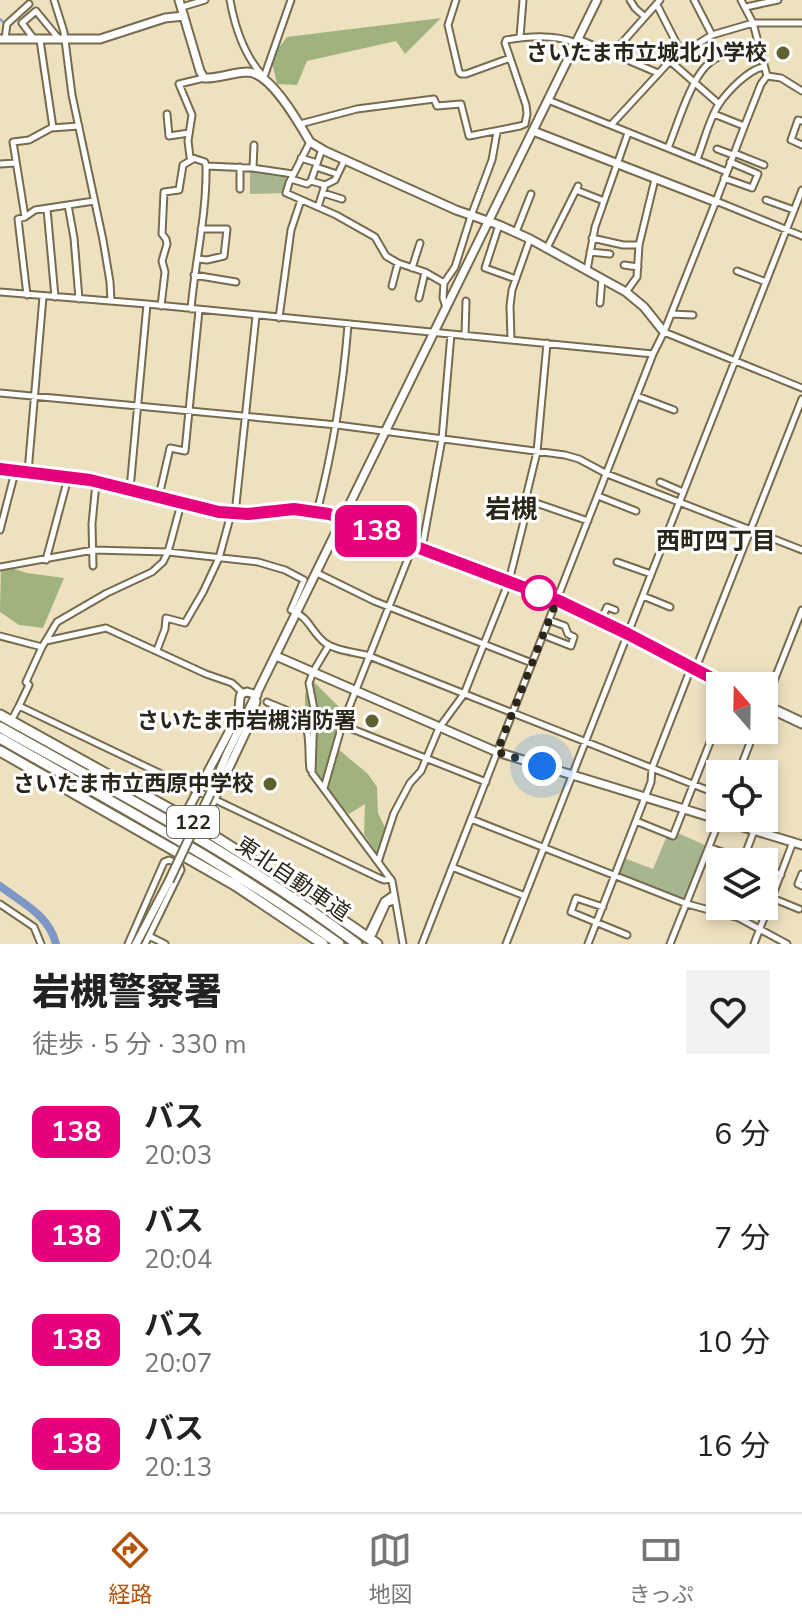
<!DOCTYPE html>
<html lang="ja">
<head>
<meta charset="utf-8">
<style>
  :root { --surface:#fff; --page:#f2f2f2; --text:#222; --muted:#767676; --line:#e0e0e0; --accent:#b45309 }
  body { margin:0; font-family:"Nunito Sans","Noto Sans JP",sans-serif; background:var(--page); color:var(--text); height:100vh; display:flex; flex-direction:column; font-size:30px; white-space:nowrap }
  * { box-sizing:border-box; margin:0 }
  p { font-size:26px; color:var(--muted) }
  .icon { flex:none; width:44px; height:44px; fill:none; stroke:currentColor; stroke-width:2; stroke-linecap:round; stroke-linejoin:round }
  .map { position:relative; height:944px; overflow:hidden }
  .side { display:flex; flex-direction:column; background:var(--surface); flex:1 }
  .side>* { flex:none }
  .badge { padding:0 16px; border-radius:12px; font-size:28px; line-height:52px }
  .needle { width:52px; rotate:340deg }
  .tools { position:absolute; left:706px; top:672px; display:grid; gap:16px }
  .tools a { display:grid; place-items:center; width:72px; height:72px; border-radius:0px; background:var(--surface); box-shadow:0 4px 12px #0003; font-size:40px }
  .you { position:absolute; width:40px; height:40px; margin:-20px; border:6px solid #fff; border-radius:50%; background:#1a73e8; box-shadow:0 0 0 12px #1a73e833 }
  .map>.badge { position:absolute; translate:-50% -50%; box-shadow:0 0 0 4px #fff }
  .round { display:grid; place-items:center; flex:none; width:84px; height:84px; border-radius:0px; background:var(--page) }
  .summary { display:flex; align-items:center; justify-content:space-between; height:136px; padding:0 32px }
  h1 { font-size:38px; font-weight:800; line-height:60px }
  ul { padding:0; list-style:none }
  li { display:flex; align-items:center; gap:24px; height:104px; padding:0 32px }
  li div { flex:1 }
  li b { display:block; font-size:30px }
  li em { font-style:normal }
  li .badge { min-width:88px; font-weight:700; text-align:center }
  .dock { display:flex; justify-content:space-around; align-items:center; height:112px; border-top:2px solid var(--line); background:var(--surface); font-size:22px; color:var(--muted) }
  .dock a { display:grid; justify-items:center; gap:4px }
  .dock .active { color:var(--accent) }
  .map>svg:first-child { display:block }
</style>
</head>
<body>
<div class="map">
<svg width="802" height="944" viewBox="0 0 802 944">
  <rect width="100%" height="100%" fill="#ede1c0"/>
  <path fill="#a8b591" d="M 250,170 L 288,175 L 290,177 L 284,193 L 250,194 Z
    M 678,833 L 707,846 L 685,900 L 618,875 L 624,858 L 653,869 L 667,836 L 675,838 Z"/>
  <path fill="#a0b37e" d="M 441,18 L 405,54 L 396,41 L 307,61 L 297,85 L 277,84 L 271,58 L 287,37 Z
    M 1,565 L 27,573 L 64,578 L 43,628 L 19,625 L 0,612 Z
    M 312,680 L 340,708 L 338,749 L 368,774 L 377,787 L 378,813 L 390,838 L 383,852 L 374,856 L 374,849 L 364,834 L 365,804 L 349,814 L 334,799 L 311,767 L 305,716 L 305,694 Z"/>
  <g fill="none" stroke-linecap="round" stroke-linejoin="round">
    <path stroke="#7f97c6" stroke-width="2" d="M 0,19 L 5,24"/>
    <path stroke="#7f97c6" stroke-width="8" d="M 0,886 C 22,903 49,915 56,944"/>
    <g stroke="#766b4e" stroke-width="9">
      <path id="street" d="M 54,0 L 64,32 L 72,95 L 103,240 L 110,282 L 111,301
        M 230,0 C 235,28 244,56 264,77 L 291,0
        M 456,0 L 448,25 L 459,72 L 461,74 L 466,74 L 510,58
        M 630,0 L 635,8 L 645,17
        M 694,0 L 712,35
        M 741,0 L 753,23 L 767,76
        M 657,5 L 682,54
        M 182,7 L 205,0
        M 746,7 L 778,0
        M 520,37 L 523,0
        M 5,39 L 7,24 L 29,4
        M 34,39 L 22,23 L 36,11 L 59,39
        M 578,39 L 658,73
        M 40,40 L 53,128
        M 613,53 L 660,0
        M 670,61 L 719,104
        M 767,76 L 781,78 L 802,91
        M 204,78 L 179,84 L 192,115 L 188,141 L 190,157 L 205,162 L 206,166 L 252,168 L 293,174
        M 548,100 L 727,172
        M 167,114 L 169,136 L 189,133
        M 714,114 L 744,126
        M 802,121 L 798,120 L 791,140 L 802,145
        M 300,124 L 357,109 L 434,99 L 437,106 L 461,104 L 469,136 L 520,126 L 525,124 L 527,114 L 526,105 L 505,43 L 506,40 C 529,36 554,34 576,43
        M 611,125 L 670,61 L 712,35 L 753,23 L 802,23
        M 310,142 L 289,183 L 286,193 L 336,215 L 375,237 L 386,256 L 398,263 L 425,272 L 444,283
        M 668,148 C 677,126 690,82 706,66 C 719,53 740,48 758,42
        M 717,149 L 733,155
        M 734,153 L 764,165
        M 301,158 L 317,163
        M 697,159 C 704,142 709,119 719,104 C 728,91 748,70 763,67
        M 0,164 L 16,163
        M 316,167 L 337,174
        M 253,168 L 254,145
        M 724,178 L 752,188 L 758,174 L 730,162
        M 291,179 L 307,184 L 311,181 L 325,185
        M 311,181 L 322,149
        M 240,189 L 240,167
        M 576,190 L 604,201
        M 323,193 L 342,199
        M 766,200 L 794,210
        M 716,201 L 802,236
        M 68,205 L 74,238 L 79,299
        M 318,207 L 325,185 L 335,180 L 345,159
        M 47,209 L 55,297
        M 25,217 L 13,142 L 29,140 L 51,128 L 79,126
        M 499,225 L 485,268 L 516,279
        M 516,232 L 531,194
        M 592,238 L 623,245 L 638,245
        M 547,248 L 578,186
        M 590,252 L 610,254
        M 198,259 L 207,260 L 224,256 L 227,229 L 201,229
        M 624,265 L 638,267
        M 412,268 L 420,243
        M 587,270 L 595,227 L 628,133
        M 737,271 L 766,282
        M 194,275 L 236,282
        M 392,286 L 398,263
        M 0,292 L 147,304 L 653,354
        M 626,292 L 637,277 L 639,245 L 655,179
        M 27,295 L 18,219 L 25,217 L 35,210 L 94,201
        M 419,298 L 425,272
        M 600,303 L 602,279
        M 161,306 L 165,272 L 162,261 L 167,244 L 166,239 L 162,234 L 164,192 L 179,190 L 183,165 L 193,159
        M 446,307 L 443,298 L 444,283 L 455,267 L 471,216 L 492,160 L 497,132
        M 191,309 C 195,261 207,214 206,166
        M 671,314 L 693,315
        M 279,318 L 291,230 L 301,200
        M 664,332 L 802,388
        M 465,336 L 466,301
        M 511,340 L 510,306 L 512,290 L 530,239
        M 0,393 L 337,425 L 565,455 L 579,459 L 607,474 L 802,550
        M 637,396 L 674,410
        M 28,472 L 43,297
        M 660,482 L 683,492
        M 130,489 L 147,304
        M 159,496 L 170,448 L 185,451 L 199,310
        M 598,496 L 636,511
        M 536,503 L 588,521
        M 181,504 L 168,552 L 163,562 L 152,572 L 107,593 L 57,622 L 42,647 L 26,682 L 29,685 L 19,706 L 379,878 L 384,880 L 391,879
        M 317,512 C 333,450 343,388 348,325
        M 235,514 L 256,316
        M 0,530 L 15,472
        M 422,548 L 442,439 L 451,334
        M 46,560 L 68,478
        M 617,562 L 651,574
        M 93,566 L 92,524 L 96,483
        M 0,567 L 93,550 L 168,552 L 258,562 L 285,570 L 304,580 L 291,610 C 309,617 310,630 324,642 C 335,651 356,652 369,656 L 720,795
        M 317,573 L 374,601 L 532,663
        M 643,596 L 670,607
        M 601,620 L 607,607 L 615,610
        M 543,635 L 571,646 L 574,637 L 568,634 L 565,626 L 549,620
        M 0,636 L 42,647
        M 46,641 L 106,628 L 206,674 L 232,683 L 243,693
        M 329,645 L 313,672 L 309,683 L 314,709 L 312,773 L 392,881 L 403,944
        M 157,650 L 165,629 L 166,618 L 185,623 L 203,592 L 219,558 L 231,514
        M 696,668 L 802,399
        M 267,702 C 277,707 293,711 302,719 C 311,728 308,756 310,769
        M 764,706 L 802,610
        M 11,721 L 19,706
        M 342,725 L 486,782
        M 738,774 L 755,730
        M 324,788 L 342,725 L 413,546
        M 471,819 L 687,904 L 739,918 L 787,944
        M 636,821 L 673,836 L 720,717
        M 709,847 L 743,860 L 754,831
        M 378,862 L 394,813 L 410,783 L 421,771 L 439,728 L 464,694 L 509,581 L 523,525 L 527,493 L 537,452 L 547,343
        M 452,867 L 525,896
        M 764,868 L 781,875
        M 802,874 L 798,884 L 802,886
        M 772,898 L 799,909
        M 0,904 L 34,927 L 41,944
        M 603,907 L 576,898 L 571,912 L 627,935
        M 373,934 L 387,903 L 394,901
        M 149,936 L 165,944
        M 367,936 L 384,901 L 394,894
        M 128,944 L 164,862 L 169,860 L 179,864 L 181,870 L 145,944
        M 422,944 L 653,354 L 664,332 L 716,201 L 746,122 L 761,84 L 767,76
        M 506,944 L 802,190
        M 588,944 L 651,782 L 652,768 L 691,668
        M 670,944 L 720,819
        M 754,944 L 793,842"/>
    </g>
    <g stroke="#766b4e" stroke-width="11">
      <path id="secondary" d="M 179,0 L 200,71 L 204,78 C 218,79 233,72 248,72 C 271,73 299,123 310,142 L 325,151 L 456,210 L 499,225 L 530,239 L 626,292 L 644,307 L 664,332
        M 0,39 L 100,39 L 165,18 L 184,16
        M 533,131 L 716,202
        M 276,656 L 497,752 L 802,845
        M 210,794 L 227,754 L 597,0
        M 184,817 L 237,717 C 241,709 238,702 241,694 L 247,692 L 257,695
        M 201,827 L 250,723 L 256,701
        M 136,944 L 169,881"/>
    </g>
    <g stroke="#766b4e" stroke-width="13">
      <path id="highway" d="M 0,469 L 90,480 L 219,512 L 248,514 L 294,509 L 329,514 L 557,600 L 628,634 L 727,686
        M 764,705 L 802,723
        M 0,715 L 184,817 L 299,890 L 377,944
        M 0,727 C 121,795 246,859 357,944
        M 0,738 C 115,804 232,866 339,944
        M 0,751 L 235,885 L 323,944"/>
    </g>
    <use href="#street" stroke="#fff" stroke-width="5"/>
    <use href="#secondary" stroke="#fff" stroke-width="7"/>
    <use href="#highway" stroke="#fff" stroke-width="9"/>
    <g stroke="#766b4e" stroke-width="11" stroke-linecap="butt">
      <path id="secondary-bridge" d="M 169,881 L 210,794"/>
    </g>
    <use href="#secondary-bridge" stroke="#fff" stroke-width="7"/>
  </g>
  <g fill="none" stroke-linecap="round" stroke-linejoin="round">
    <g stroke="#fff" stroke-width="18">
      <path id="line" d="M 0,469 L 90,480 L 219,512 L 248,514 L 294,509 L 329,514 L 557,600 L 628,634 L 727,686"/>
    </g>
    <use href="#line" stroke="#e6007e" stroke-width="12"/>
    <path stroke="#2a2619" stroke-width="8" stroke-dasharray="0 14.4" d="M 539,593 L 557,600 L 497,752 L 542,766"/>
  </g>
  <g fill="#5d612e" stroke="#fff" stroke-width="3">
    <circle cx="783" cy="53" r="8"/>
    <circle cx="372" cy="721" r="8"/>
    <circle cx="270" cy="784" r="8"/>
  </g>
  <circle fill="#fff" stroke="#e6007e" stroke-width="4" cx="539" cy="593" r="16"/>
  <g text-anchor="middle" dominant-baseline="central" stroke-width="6" stroke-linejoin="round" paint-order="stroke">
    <rect fill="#fff" stroke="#6a675e" stroke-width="2" x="167" y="806" width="52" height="32" rx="6"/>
    <g font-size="20" font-weight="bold" fill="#2a2619">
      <text x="193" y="822">122</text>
    </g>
    <g font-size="22" font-weight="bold" fill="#2a2619" stroke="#fff" text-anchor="end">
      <text x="767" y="53">さいたま市立城北小学校</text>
      <text x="356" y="721">さいたま市岩槻消防署</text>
      <text x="254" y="784">さいたま市立西原中学校</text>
    </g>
    <g font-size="22" fill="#2a2619" stroke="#fff">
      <text transform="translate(293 879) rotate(34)">東北自動車道</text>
    </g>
    <g font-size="24" font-weight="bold" fill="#2a2619" stroke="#fff">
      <text x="716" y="541">西町四丁目</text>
    </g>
    <g font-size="26" font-weight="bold" fill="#2a2619" stroke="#fff">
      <text x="511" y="509">岩槻</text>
    </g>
  </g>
</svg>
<div class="tools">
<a><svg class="needle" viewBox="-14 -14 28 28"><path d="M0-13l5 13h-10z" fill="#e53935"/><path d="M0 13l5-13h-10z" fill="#767676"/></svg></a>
<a><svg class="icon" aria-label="locate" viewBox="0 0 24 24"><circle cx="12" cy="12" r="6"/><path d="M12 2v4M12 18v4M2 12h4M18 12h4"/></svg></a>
<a><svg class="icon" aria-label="layers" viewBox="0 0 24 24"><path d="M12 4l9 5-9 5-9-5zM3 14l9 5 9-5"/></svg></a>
</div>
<div class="you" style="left:542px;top:766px"></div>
<b class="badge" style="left:376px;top:531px;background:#e6007e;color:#fff">138</b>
</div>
<section class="side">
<div class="summary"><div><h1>岩槻警察署</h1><p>徒歩 · 5 分 · 330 m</p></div><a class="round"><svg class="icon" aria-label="heart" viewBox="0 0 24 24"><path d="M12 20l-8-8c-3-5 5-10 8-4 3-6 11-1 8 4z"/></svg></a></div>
<ul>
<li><span class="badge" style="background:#e6007e;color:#fff">138</span><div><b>バス</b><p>20:03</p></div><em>6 分</em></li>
<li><span class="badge" style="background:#e6007e;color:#fff">138</span><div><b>バス</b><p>20:04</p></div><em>7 分</em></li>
<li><span class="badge" style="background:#e6007e;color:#fff">138</span><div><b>バス</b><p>20:07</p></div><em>10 分</em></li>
<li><span class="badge" style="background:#e6007e;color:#fff">138</span><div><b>バス</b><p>20:13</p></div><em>16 分</em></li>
</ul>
</section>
<nav class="dock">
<a class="active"><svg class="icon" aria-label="directions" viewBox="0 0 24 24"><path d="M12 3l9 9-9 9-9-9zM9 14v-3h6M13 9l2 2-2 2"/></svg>経路</a>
<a><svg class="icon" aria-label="map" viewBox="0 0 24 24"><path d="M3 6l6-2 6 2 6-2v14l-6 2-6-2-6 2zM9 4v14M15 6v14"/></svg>地図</a>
<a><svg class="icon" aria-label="tickets" viewBox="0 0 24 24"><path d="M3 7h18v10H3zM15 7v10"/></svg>きっぷ</a>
</nav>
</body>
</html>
